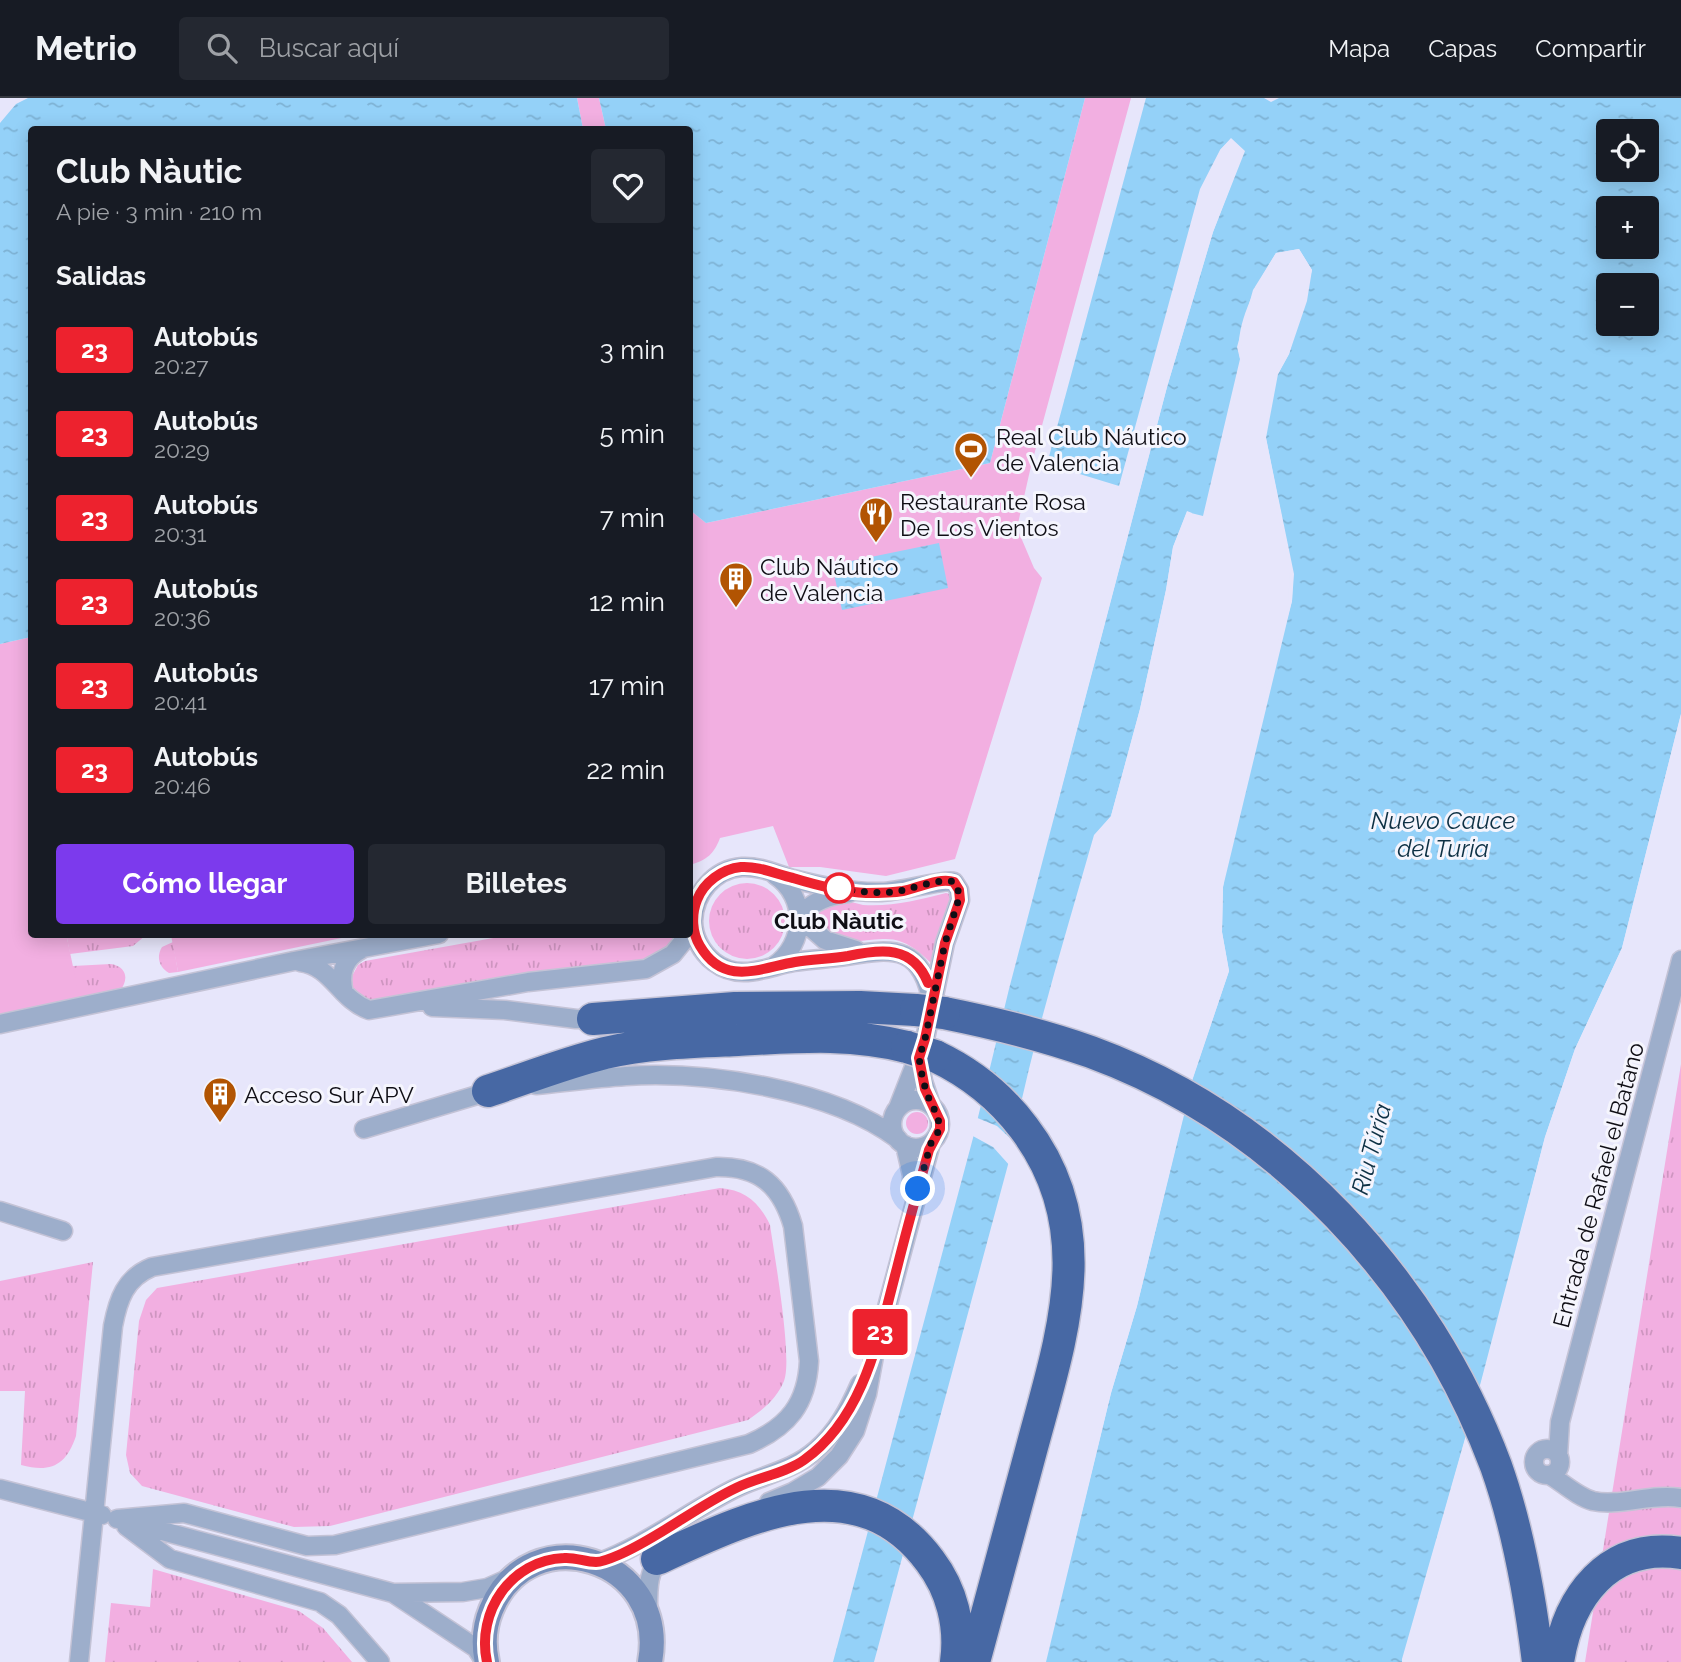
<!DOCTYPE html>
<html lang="es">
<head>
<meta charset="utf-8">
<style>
  :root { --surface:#171b24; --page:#242831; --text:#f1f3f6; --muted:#9ea1a6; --line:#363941; --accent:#7c3aed }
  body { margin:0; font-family:Raleway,sans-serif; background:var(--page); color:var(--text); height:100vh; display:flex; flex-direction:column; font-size:26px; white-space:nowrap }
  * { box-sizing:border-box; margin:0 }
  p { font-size:23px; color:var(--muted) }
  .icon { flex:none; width:38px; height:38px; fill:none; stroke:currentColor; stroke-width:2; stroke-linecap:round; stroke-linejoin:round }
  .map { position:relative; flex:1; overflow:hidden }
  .drawer { position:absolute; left:28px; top:28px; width:665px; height:812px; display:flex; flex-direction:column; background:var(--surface); border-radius:7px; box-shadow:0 4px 18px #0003 }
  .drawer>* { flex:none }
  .badge { padding:0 14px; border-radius:5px; font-size:24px; line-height:46px }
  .controls { position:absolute; left:1596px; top:21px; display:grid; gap:14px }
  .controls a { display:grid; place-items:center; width:63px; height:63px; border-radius:7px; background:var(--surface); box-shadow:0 4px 18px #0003; font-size:35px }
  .you { position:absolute; width:35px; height:35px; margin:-18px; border:5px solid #fff; border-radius:50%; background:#1a73e8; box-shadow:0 0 0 10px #1a73e833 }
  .map>.badge { position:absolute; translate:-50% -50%; box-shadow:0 0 0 4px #fff }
  h2 { padding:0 28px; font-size:26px; line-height:63px }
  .round { display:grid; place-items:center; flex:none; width:74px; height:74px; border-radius:7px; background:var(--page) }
  .head { display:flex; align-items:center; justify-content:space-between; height:119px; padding:0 28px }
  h1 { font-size:33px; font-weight:700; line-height:52px }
  .primary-button { display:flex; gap:14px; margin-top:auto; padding:14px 28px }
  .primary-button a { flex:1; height:80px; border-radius:7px; background:var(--accent); color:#fff; font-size:28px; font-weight:700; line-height:80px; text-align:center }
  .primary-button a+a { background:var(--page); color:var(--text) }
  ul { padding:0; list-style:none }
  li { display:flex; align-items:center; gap:21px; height:84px; padding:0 28px }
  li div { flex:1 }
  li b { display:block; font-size:26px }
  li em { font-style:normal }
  li .badge { min-width:77px; font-weight:700; text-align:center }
  header { display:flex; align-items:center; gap:42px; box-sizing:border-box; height:98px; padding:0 35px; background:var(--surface); border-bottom:2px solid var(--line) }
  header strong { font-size:33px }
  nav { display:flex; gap:38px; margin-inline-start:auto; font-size:24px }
  .search { width:490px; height:63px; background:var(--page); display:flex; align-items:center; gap:18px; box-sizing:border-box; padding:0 24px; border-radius:7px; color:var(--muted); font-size:26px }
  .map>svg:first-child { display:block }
</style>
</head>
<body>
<header>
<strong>Metrio</strong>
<div class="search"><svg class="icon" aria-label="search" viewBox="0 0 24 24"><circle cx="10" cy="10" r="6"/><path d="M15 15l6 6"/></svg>Buscar aquí</div>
<nav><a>Mapa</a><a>Capas</a><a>Compartir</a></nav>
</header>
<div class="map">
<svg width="1681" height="1564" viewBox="0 0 1681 1564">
  <defs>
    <pattern id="grass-tufts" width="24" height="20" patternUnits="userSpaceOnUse" patternTransform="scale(1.75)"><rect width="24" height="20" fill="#f2afe1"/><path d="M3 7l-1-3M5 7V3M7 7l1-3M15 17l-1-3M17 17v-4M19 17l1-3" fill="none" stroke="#ce95c0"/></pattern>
    <pattern id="water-ripples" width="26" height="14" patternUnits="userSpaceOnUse" patternTransform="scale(1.75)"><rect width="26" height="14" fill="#94d1f8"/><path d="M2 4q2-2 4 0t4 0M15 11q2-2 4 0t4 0" fill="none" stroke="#7eb2d4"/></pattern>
  </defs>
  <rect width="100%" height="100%" fill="#e7e6fb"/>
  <path fill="url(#grass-tufts)" d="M709 823a38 38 0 1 1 76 0a38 38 0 1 1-76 0Z
    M 946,795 L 953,797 L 933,867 C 920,854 906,841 886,841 C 868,840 850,848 832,840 C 825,836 818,826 813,820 C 819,810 834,804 846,804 C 851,803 857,806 863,807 C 891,809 919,802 946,795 Z
    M 84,836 L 146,837 L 133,848 L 70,856 L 67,840 Z
    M 510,837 L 678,837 L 661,859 L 646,866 L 367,905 L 353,894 L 350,882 L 358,867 L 365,863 Z
    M 173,844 L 178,874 L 169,875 C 159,869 156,859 162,849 Z
    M 111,866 C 127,869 129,881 120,893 L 0,919 L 0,883 L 73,868 Z
    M 1681,966 L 1681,1564 L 1585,1564 Z
    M906 1025a11 11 0 1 1 22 0a11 11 0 1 1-22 0Z
    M 720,1090 C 745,1092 759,1104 770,1127 C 774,1155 793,1261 784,1283 C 777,1300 763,1312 748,1322 L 330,1428 L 294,1429 L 142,1388 L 130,1375 L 126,1357 L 139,1223 L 146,1202 L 157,1190 Z
    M 93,1164 L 76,1338 C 66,1368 50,1375 21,1367 L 25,1293 L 0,1293 L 0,1183 Z
    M 153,1471 L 299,1513 L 323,1530 L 352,1564 L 105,1564 L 111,1505 L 150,1509 Z"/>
  <path fill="#f2afe1" d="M 577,0 L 599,0 L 606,31 L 583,31 Z
    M 1085,0 L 1131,0 L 1031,368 L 1017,430 L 1034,470 L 1042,480 L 955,761 L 886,778 L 820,769 L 789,769 L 773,728 L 720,740 C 714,756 707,762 690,767 L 690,412 L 706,425 L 990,365 Z
    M 31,539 L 32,836 L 84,837 L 67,840 L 80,902 L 0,919 L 0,546 Z
    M 171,837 L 171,836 L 356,837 L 178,874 Z"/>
  <path fill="url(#water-ripples)" fill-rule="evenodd" d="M 28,0 L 577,0 L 583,31 L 32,32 L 31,539 L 0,546 L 0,25 L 16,6 Z
    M 599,0 L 1085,0 L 990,365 L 706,425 L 690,412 L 690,32 L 606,31 Z
    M 1146,0 L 1264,0 L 1271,4 L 1279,0 L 1681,0 L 1681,616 L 1622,850 L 1575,951 L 1545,1039 L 1491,1250 L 1402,1564 L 1045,1564 L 1111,1295 L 1137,1208 L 1191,986 L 1229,873 L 1222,834 L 1223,789 L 1292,503 L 1293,476 L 1266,340 L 1278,276 L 1289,256 L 1312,172 L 1299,151 L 1276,155 C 1259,182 1233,227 1240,261 L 1203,418 L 1187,414 L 1173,449 L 1166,492 L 1140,611 L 1111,718 L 1094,737 C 1063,846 1030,951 1009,1063 L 874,1564 L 833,1564 L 973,1040 L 1009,891 L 1167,289 L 1213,134 L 1244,53 L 1231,41 L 1220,52 L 1200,91 L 1119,388 L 1047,366 ZM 1608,33 L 1647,33 L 1647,72 L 1608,72 ZM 1608,110 L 1647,110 L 1647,149 L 1608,149 ZM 1608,187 L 1647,187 L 1647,226 L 1608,226 Z
    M 939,445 L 948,490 L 842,512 L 832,467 Z"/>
  <path fill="#e7e6fb" d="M 1231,40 L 1245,53 L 1213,134 L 1167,289 L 1055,714 L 1054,705 L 1120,450 L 1128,437 L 1129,420 L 1164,288 L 1210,133 L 1240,54 L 1231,45 L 1223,55 L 1220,52 Z
    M 1299,151 L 1312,172 L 1307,203 L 1289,256 L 1278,276 L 1278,269 L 1286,255 L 1303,202 L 1308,172 L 1297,155 L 1278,158 L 1256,193 L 1241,249 L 1243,261 L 1240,261 L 1237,249 L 1253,192 L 1276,155 Z
    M 1266,340 L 1294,476 L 1292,503 L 1257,630 L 1288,502 L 1290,477 L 1264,345 Z
    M 1187,413 L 1192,415 L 1192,418 L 1189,418 L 1177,450 L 1170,493 L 1143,612 L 1116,713 L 1111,718 L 1140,611 L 1166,492 L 1173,449 Z
    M 1681,616 L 1681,630 L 1626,851 L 1579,952 L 1549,1040 L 1494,1251 L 1405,1564 L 1402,1564 L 1402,1561 L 1468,1330 L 1435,1264 L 1410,1223 L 1383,1186 L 1355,1153 L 1328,1123 L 1276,1075 L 1237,1046 L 1185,1013 L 1137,1208 L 1111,1295 L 1046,1564 L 1042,1564 L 1108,1294 L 1134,1207 L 1187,985 L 1226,873 L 1219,834 L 1220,789 L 1230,744 L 1223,789 L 1222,834 L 1229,873 L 1190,988 L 1255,1030 L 1286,1054 L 1320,1082 L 1360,1123 L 1420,1196 L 1443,1231 L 1478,1295 L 1545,1039 L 1575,951 L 1622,850 Z
    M 1022,1009 L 1012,1064 L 1011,1069 L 993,1049 L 971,1037 L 975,1019 L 997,1028 L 1012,1042 L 990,1014 Z"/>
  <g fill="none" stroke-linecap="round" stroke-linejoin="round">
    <g stroke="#c4c3d6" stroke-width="21">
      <path id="street" d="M 800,818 C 812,803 830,797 849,795
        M 800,820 L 825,842 L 856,852
        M 300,864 C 332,868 339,901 369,912 L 528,884 L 646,871 L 673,856 L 689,836
        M 774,868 C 806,846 808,799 775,777
        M 344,895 C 339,875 344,860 362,851
        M 432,909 L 505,912 L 576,921 L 593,921
        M 0,926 L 294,863 L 439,836
        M 919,960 L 923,983 L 931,1007
        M 536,987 C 566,984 596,980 626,978 C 707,973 832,991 898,1041
        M892 1026a24 24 0 1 1 48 0a24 24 0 1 1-48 0Z
        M 898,1010 L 925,941 L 945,845 L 960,802 L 959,792 L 954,784 C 945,781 898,794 882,794 C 852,795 821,788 793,781 C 776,776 760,768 742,769 C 714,771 694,796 693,823 C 693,838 701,854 714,864 C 740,884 766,869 794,864 C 812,861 830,861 847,858 C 896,849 922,849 932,905
        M 364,1031 L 494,992
        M 905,1047 L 912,1077 L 912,1095
        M 0,1113 L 63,1133
        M1534 1364a13 13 0 1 1 26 0a13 13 0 1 1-26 0Z
        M 1558,1357 L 1560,1324 L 1681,862
        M 1550,1377 C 1563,1385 1578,1399 1593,1403 C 1619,1409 1651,1395 1681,1400
        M 0,1391 L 102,1417
        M 769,1404 L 793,1394 L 818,1379 L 839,1358 L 855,1333 L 867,1296 L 874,1258 L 931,1045
        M 129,1424 L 393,1495 L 463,1494 L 487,1490 L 512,1479
        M 126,1428 L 170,1461 L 320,1504 L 339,1517 L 380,1564
        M 597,1465 C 646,1447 688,1414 734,1391 C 762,1377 792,1373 816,1352 C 837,1334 849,1311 860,1286
        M 393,1495 L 476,1550 L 485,1564
        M 648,1514 C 648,1491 647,1473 663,1455
        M 79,1564 L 113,1228 C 118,1202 125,1180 152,1169 L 716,1069 C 759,1068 781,1087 793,1128 L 809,1263 C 807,1306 788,1329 749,1346 L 335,1447 L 307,1448 L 184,1415 L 117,1421"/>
    </g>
    <g stroke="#c4c3d6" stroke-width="28">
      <path id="secondary" d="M 487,1564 C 483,1546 484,1529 491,1512 C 529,1418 669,1459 650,1564"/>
    </g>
    <g stroke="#c4c3d6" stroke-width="35">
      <path id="highway" d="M 944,915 C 994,925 1043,937 1091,954 C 1279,1023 1427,1183 1496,1368 C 1518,1430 1530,1498 1538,1564
        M 593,921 L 735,910 L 860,909 L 916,912
        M 935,958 C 971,975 1000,998 1024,1030 C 1101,1131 1061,1240 1032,1349 C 1013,1421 993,1492 974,1564
        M 488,993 C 527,980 565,965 605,955 C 648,945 693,944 738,942 C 795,939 851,934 907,949
        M 657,1461 C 747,1420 856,1364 930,1463 C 952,1492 961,1528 956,1564
        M 1558,1564 C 1568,1499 1608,1444 1681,1455"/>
    </g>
    <use href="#street" stroke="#9daecb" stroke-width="18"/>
    <use href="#secondary" stroke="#7890bb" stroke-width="24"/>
    <use href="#highway" stroke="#4768a4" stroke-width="32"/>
    <g stroke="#c4c3d6" stroke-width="35" stroke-linecap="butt">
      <path id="highway-bridge" d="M 916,912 L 944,915
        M 907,949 L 935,958"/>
    </g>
    <use href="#highway-bridge" stroke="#4768a4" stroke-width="32"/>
  </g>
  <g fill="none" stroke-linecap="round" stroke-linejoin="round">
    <g stroke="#fff" stroke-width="16">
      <path id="line" d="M 487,1564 C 476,1514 511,1462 564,1460 C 575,1459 585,1464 596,1464 C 603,1464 614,1459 621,1456 C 661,1438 696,1409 736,1390 C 758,1379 784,1376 804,1362 C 865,1319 879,1237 897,1170 C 907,1130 918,1091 929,1052 L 940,1031 L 940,1023 L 925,991 L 919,960 L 925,941 L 945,845 L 960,802 L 959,792 L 954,784 C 940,779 918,790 903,793 C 891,795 878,795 866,795 C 842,794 816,787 793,780 C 775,776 760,768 741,769 C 722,771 704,784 697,802 C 691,817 692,835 700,848 C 724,889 760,870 795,864 C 812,861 830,861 848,858 C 881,851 913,847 928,885"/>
    </g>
    <use href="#line" stroke="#ed222e" stroke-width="10"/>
    <path stroke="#0f0e15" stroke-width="7" stroke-dasharray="0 12.6" d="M 839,790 L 833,789 C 854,793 873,796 894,794 C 910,792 941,779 954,784 L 960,797 L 945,845 L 925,941 L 919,960 L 923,983 L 931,1007 L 937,1015 L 940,1031 L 931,1045 L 918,1091"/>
  </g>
  <defs>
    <g id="stadium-pin" transform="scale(1.75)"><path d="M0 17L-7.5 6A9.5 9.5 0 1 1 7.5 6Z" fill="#b25402" stroke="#f5f5fd"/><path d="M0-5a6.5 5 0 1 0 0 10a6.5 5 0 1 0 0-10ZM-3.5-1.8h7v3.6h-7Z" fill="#fff"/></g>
    <g id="restaurant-pin" transform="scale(1.75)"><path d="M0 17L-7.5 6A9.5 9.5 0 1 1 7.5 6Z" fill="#b25402" stroke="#f5f5fd"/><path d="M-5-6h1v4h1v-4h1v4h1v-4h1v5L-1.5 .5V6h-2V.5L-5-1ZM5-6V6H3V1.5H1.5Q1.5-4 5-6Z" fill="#fff"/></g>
    <g id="building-pin" transform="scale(1.75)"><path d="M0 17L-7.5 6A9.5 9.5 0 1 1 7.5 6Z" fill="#b25402" stroke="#f5f5fd"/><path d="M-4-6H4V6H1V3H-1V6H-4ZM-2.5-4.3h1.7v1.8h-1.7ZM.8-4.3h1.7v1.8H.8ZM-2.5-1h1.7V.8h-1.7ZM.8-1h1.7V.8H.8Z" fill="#fff"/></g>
  </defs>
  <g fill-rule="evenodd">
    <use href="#stadium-pin" x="971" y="351"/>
    <use href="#restaurant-pin" x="876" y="416"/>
    <use href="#building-pin" x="736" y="481"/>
    <use href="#building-pin" x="220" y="996"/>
  </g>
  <circle fill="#fff" stroke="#ed222e" stroke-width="3.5" cx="839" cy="790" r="14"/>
  <g text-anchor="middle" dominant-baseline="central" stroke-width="6" stroke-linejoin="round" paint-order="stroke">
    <g font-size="23" fill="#0f0e15" stroke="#f5f5fd" text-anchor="start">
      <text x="996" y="338">Real Club Náutico<tspan x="996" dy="26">de Valencia</tspan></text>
      <text x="900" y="403">Restaurante Rosa<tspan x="900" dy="26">De Los Vientos</tspan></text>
      <text x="760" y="468">Club Náutico<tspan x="760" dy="26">de Valencia</tspan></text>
      <text x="244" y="996">Acceso Sur APV</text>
    </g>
    <g font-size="23" font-weight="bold" fill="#0f0e15" stroke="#f5f5fd">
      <text x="839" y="822">Club Nàutic</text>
    </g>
    <g font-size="23" fill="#0f0e15" stroke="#f5f5fd">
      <text transform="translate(1598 1087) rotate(-75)">Entrada de Rafael el Batano</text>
    </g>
    <g font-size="24" font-style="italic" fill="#0d3044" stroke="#f5f5fd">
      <text x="1443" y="722">Nuevo Cauce<tspan x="1443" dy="28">del Turia</tspan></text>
      <text transform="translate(1371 1051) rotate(-75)">Riu Túria</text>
    </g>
  </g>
</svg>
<div class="controls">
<a><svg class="icon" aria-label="locate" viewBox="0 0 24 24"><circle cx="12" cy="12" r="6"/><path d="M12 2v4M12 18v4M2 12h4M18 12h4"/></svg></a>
<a>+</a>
<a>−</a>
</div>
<div class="you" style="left:918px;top:1091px"></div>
<b class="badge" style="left:880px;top:1234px;background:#ed222e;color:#fff">23</b>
<section class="drawer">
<div class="head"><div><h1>Club Nàutic</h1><p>A pie · 3 min · 210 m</p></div><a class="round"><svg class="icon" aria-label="heart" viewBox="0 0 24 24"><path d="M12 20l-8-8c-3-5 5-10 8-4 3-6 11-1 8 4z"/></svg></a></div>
<h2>Salidas</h2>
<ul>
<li><span class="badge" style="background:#ed222e;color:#fff">23</span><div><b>Autobús</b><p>20:27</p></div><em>3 min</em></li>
<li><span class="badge" style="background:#ed222e;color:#fff">23</span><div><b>Autobús</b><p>20:29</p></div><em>5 min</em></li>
<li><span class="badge" style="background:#ed222e;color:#fff">23</span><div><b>Autobús</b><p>20:31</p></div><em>7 min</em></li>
<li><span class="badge" style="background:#ed222e;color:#fff">23</span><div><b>Autobús</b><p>20:36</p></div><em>12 min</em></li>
<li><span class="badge" style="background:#ed222e;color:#fff">23</span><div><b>Autobús</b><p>20:41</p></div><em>17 min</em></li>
<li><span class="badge" style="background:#ed222e;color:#fff">23</span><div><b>Autobús</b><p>20:46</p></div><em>22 min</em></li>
</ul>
<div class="primary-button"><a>Cómo llegar</a><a>Billetes</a></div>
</section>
</div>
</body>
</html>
